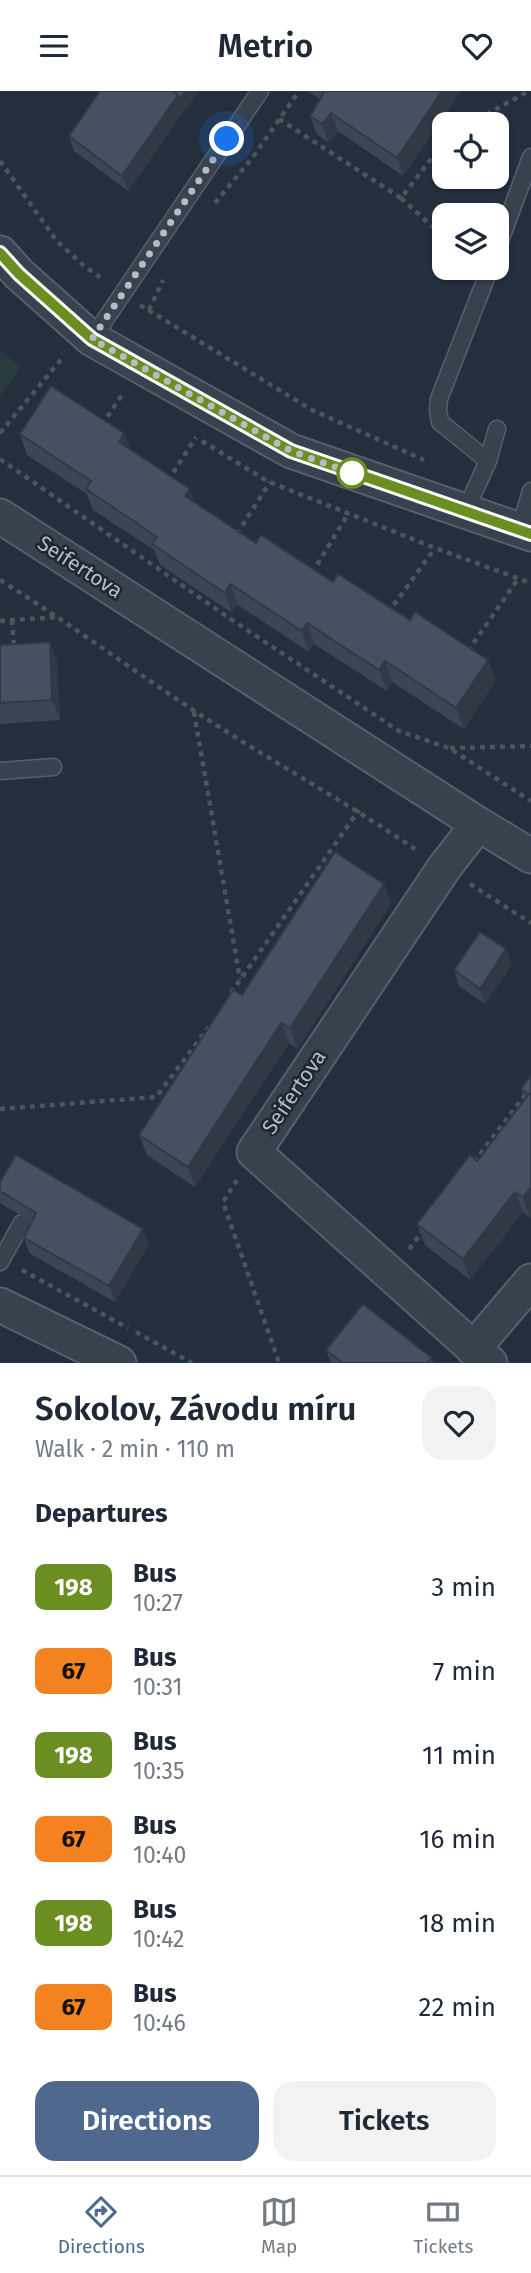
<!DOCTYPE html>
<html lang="en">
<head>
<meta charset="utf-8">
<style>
  :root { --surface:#fff; --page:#f2f2f3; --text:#1f2937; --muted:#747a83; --line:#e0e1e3; --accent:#4f688e }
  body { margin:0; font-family:"Fira Sans",sans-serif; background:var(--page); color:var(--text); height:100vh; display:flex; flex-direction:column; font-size:26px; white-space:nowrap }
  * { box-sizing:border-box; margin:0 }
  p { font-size:23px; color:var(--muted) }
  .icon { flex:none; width:38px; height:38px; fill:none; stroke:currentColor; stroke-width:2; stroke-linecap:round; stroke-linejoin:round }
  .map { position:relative; height:1272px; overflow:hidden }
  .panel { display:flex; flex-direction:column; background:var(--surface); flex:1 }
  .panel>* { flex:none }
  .badge { padding:0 14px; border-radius:10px; font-size:24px; line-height:46px }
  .tools { position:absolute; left:432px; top:21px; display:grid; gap:14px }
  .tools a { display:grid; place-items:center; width:77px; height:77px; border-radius:14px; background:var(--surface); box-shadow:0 2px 5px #0004; font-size:35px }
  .you { position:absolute; width:35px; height:35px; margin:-18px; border:5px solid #fff; border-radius:50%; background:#1a73e8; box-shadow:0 0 0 10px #1a73e833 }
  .map>.badge { position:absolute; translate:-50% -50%; box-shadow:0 0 0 4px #fff }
  h2 { padding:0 35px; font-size:26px; line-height:63px }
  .round { display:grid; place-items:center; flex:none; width:74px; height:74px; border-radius:21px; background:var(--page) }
  .overview { display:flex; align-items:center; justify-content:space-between; height:119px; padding:0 35px }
  h1 { font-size:33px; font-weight:600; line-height:52px }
  .primary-button { display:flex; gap:14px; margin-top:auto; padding:14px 35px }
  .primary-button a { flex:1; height:80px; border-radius:21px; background:var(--accent); color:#fff; font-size:28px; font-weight:600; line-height:80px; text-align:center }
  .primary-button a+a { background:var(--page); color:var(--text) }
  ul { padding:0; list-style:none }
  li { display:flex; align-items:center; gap:21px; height:84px; padding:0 35px }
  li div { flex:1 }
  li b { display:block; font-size:26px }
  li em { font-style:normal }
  li .badge { min-width:77px; font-weight:700; text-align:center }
  header { display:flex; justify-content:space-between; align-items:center; height:91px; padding:0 35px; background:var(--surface); font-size:32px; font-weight:600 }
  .menu { display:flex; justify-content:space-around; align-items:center; height:98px; border-top:2px solid var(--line); background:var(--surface); font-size:19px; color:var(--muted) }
  .menu a { display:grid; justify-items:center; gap:4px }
  .menu .on { color:var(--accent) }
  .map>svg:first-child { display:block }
</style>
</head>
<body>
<header><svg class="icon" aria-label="menu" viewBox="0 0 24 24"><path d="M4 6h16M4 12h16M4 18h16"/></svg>Metrio<svg class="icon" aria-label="heart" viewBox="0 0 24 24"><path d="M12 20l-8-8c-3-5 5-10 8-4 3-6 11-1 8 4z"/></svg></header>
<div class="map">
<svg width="531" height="1272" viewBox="0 0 531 1272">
  <rect width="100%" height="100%" fill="#242f3e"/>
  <path fill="#263c3f" d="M 0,259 L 21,276 L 0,305 Z"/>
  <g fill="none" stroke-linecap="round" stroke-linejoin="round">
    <g stroke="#565f6c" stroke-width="19">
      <path id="service" d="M 497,158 L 531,66
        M 92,248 L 260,0
        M 488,370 L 440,331 L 438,319 L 439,308 L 490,177
        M 465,421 L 488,370 L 497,338
        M 519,440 L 531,400
        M 0,680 L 53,676
        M 0,1171 L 22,1132"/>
    </g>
    <g stroke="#565f6c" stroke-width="37">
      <path id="minor" d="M 0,162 L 19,183 L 92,248 L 291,360 L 531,443
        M 0,425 L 478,733 L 531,765
        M 478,733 L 444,777 L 254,1061 L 490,1272
        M 0,1214 L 119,1272
        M 473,1258 L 531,1190"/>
    </g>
    <path stroke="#44595c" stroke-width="4.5" stroke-dasharray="5 5" stroke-linecap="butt" d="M 279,28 L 401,107 L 444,51
      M 469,33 L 529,0
      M 0,70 L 56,149 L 84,175 L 104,189
      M 401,107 L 444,146
      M 215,112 L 253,66 L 299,0
      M 140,214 L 312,319 L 424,369
      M 149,219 L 163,189
      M 102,334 L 123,302
      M 0,342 L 64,265
      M 202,350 L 267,390 L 435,457 L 531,492
      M 0,368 L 232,529 L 399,640 L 449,657 L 531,710
      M 168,390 L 196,346
      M 237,443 L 270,391
      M 312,482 L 348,423
      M 0,489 C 66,530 128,576 193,619 C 267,668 345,710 418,760
      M 388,522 L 435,457
      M 12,529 L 14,556
      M 0,530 L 58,526
      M 468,560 L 518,488
      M 194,621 L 240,888
      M 450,657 L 531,655
      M 470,793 L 531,832
      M 231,902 L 359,719
      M 0,1018 L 156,1006 L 209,936
      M 474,1071 L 531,996
      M 237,1089 L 223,1111 L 279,1272
      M 409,1158 L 423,1140
      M 22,1179 L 128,1237
      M 136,1241 L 192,1272"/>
    <use href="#service" stroke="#38414e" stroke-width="16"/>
    <use href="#minor" stroke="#38414e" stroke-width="33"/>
  </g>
  <path fill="#3b4654" d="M 308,0 L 461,0 L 403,85 L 338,40 L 328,51 L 317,43 L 310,25 L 320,8 Z
    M 184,20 L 128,100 L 74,60 L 69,45 Z
    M 124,342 L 130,358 L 195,412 L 256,452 L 333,491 L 496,589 L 464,638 L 392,591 L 387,600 L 314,553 L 309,561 L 238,514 L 232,522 L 160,474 L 154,459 L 93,419 L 87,403 L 27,364 L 20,343 Z
    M 50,551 L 57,571 L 60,629 L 0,633 L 0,554 Z
    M 391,813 L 297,958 L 289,952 L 195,1096 L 147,1064 L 139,1044 L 242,904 Z
    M 506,858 L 512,873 L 485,913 L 459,895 L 454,879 Z
    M 531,984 L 530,1127 L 523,1121 L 470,1189 L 425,1154 L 417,1133 L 477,1070 L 525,1008 L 521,998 Z
    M 0,1091 L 143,1138 L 149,1153 L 115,1211 L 29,1162 L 24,1147 L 32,1131 L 1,1113 L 0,1110 Z
    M 326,1259 L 432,1267 L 433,1272 L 331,1272 Z"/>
  <path fill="#303945" d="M 186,0 L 200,0 L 184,20 L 128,100 L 122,85 L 178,4 Z
    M 442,0 L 461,0 L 403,85 L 397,67 Z
    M 331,22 L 338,40 L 328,51 L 322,33 Z
    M 124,342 L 131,363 L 119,351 Z
    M 190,398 L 197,418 L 185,405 Z
    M 230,493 L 238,514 L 232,522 L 225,502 Z
    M 307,532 L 314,553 L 309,561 L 302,540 Z
    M 50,551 L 57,571 L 60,629 L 52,609 Z
    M 488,569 L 496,589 L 464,638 L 456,617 Z
    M 385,570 L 392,591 L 387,600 L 379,579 Z
    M 384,793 L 391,813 L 297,958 L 290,937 Z
    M 506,858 L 512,873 L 485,913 L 480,898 Z
    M 281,932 L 289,952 L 195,1096 L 188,1076 Z
    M 531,1096 L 531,1126 L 530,1127 L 523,1106 Z
    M 515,1101 L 523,1121 L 470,1189 L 463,1168 Z
    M 143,1138 L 149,1153 L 115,1211 L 109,1195 Z"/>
  <path fill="#455162" stroke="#303945" stroke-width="2" d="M 100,0 L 173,0 L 178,4 L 122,85 L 69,45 Z
    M 173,0 L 186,0 L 180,8 L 178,4 Z
    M 325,0 L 442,0 L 397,67 L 331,22 L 322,33 L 310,25 Z
    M 51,295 L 124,342 L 119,351 L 190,398 L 185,405 L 256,452 L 261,444 L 333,491 L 338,483 L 410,529 L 415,521 L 488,569 L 456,617 L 385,570 L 379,579 L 307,532 L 302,540 L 230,493 L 225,502 L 152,453 L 157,446 L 86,398 L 91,390 L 20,343 Z
    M 50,551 L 52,609 L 0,612 L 0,554 Z
    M 335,761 L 384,793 L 290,937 L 281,932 L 188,1076 L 139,1044 L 233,899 L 242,904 Z
    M 480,841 L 506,858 L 480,898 L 454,879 Z
    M 531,984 L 531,1096 L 523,1106 L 515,1101 L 463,1168 L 417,1133 L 470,1064 L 477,1070 L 502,1038 L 529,1003 L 521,998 Z
    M 16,1064 L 143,1138 L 109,1195 L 24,1147 L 36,1122 L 0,1100 L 0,1091 Z
    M 363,1213 L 432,1267 L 427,1272 L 343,1272 L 326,1259 Z"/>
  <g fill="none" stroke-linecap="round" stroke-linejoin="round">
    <g stroke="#fff" stroke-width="16">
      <path id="line" d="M 0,162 L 19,183 L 92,248 L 291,360 L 531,443"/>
    </g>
    <use href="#line" stroke="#6b8e23" stroke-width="10"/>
    <path stroke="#b4bcc9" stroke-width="7" stroke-dasharray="0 12.6" d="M 227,48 L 92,248 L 291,360 L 352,382"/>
  </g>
  <circle fill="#fff" stroke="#6b8e23" stroke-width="3.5" cx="352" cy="382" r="14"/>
  <g text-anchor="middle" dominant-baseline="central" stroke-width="5" stroke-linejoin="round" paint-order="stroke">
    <g font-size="21" fill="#b4bcc9" stroke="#1d2633">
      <text transform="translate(80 476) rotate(33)">Seifertova</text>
      <text transform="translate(294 1001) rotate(-56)">Seifertova</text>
    </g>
  </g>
</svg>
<div class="tools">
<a><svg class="icon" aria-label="locate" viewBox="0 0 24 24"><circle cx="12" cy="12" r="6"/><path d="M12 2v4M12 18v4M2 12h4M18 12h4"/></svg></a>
<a><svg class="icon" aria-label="layers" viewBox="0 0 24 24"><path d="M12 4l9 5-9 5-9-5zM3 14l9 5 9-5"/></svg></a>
</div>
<div class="you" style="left:227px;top:48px"></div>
</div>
<section class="panel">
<div class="overview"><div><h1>Sokolov, Závodu míru</h1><p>Walk · 2 min · 110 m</p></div><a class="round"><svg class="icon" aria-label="heart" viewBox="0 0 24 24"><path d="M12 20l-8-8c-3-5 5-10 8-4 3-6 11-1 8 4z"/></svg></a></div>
<h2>Departures</h2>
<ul>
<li><span class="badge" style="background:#6b8e23;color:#fff">198</span><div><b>Bus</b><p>10:27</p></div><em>3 min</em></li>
<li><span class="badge" style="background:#f58220;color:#111">67</span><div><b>Bus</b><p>10:31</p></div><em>7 min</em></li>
<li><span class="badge" style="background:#6b8e23;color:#fff">198</span><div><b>Bus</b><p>10:35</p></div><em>11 min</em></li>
<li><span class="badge" style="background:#f58220;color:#111">67</span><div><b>Bus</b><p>10:40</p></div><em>16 min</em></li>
<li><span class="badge" style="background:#6b8e23;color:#fff">198</span><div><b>Bus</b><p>10:42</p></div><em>18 min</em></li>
<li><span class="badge" style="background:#f58220;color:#111">67</span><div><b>Bus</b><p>10:46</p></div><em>22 min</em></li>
</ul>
<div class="primary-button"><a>Directions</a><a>Tickets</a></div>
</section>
<nav class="menu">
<a class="on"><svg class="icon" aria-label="directions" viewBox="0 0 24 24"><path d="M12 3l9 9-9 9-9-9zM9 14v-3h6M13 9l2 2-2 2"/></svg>Directions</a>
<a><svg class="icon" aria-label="map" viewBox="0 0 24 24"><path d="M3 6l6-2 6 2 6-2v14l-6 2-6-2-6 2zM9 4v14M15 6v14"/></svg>Map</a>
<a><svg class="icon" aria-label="tickets" viewBox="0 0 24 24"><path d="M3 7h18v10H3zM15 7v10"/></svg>Tickets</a>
</nav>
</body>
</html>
